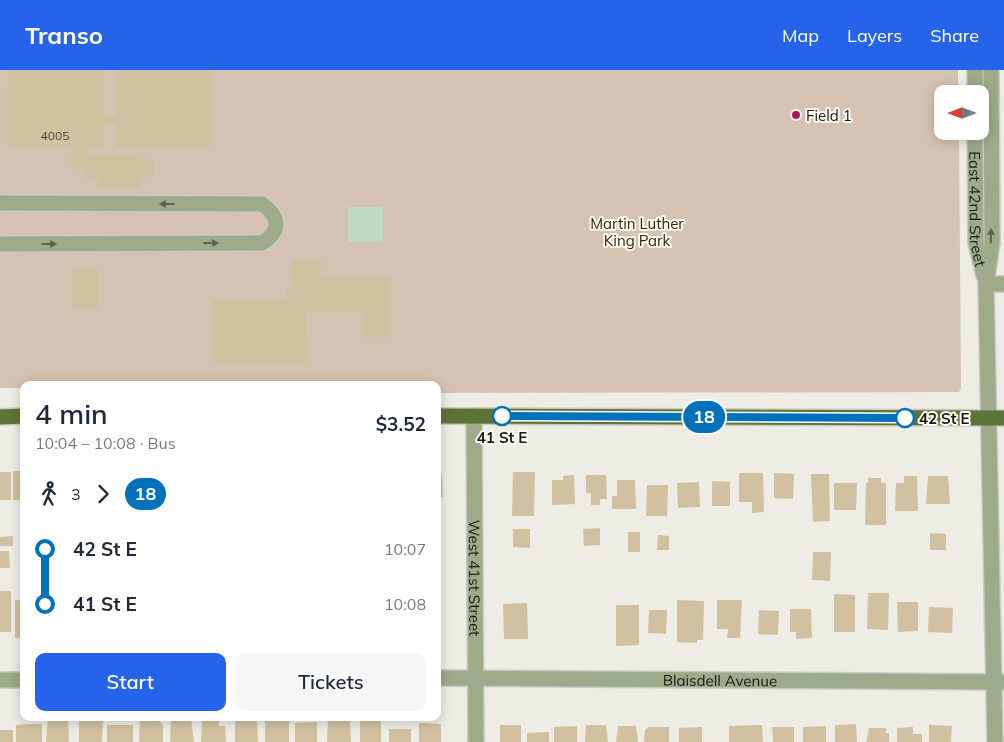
<!DOCTYPE html>
<html lang="en">
<head>
<meta charset="utf-8">
<style>
  :root { --surface:#fff; --page:#f6f6f7; --text:#1f2937; --muted:#747a83; --accent:#2563eb }
  body { margin:0; font-family:Mulish,sans-serif; background:var(--page); color:var(--text); height:100vh; display:flex; flex-direction:column; font-size:19px; white-space:nowrap }
  * { box-sizing:border-box; margin:0 }
  p { font-size:16px; color:var(--muted) }
  .icon { flex:none; width:28px; height:28px; fill:none; stroke:currentColor; stroke-width:2; stroke-linecap:round; stroke-linejoin:round }
  .map { position:relative; flex:1; overflow:hidden }
  .panel { position:absolute; left:20px; top:311px; width:421px; height:340px; display:flex; flex-direction:column; background:var(--surface); border-radius:10px; box-shadow:0 2px 12px #0003 }
  .panel>* { flex:none }
  .badge { padding:0 10px; border-radius:16px; font-size:18px; line-height:32px }
  .needle { width:32px; rotate:270deg }
  .tools { position:absolute; left:934px; top:15px; display:grid; gap:10px }
  .tools a { display:grid; place-items:center; width:55px; height:55px; border-radius:10px; background:var(--surface); box-shadow:0 2px 12px #0003; font-size:25px }
  .map>.badge { position:absolute; translate:-50% -50%; box-shadow:0 0 0 2px #fff }
  .legs { display:flex; align-items:center; gap:8px; height:55px; padding:0 15px; font-size:16px }
  .legs p { margin-inline-start:auto }
  .overview { display:flex; align-items:center; justify-content:space-between; height:85px; padding:0 15px }
  h1 { font-size:28px; font-weight:600; line-height:38px }
  .primary-button { display:flex; gap:10px; margin-top:auto; padding:10px 15px }
  .primary-button a { flex:1; height:58px; border-radius:10px; background:var(--accent); color:#fff; font-size:20px; font-weight:600; line-height:58px; text-align:center }
  .primary-button a+a { background:var(--page); color:var(--text) }
  ul { padding:0 15px; list-style:none }
  li { display:flex; align-items:center; gap:18px; height:55px; font-size:19px }
  li i { display:grid; place-items:center; width:8px; height:100%; margin:0 6px; background:currentColor }
  li i::after { content:''; width:12px; height:12px; margin:-6px; border:4px solid; border-radius:50%; background:var(--surface) }
  li p { margin-inline-start:auto }
  li:first-child i { background:linear-gradient(#0000 50%,currentColor 0) }
  li:last-child i { background:linear-gradient(currentColor 50%,#0000 0) }
  header { display:flex; align-items:center; gap:30px; box-sizing:border-box; height:70px; padding:0 25px; background:var(--accent); color:#fff }
  header strong { font-size:24px }
  nav { display:flex; gap:28px; margin-inline-start:auto; font-size:18px }
  .map>svg:first-child { display:block }
</style>
</head>
<body>
<header>
<strong>Transo</strong>
<nav><a>Map</a><a>Layers</a><a>Share</a></nav>
</header>
<div class="map">
<svg width="1004" height="672" viewBox="0 0 1004 672">
  <rect width="100%" height="100%" fill="#edede6"/>
  <path fill="#d5c2b2" d="M 0,0 L 958,0 L 958,24 L 942,24 L 942,61 L 959,61 L 961,318 L 959,322 L 438,323 L 438,315 L 24,315 L 24,318 L 0,318 Z"/>
  <path fill="#bedbc1" d="M 348,137 L 383,137 L 383,172 L 348,172 Z"/>
  <path fill="#d1c1a0" d="M 8,0 L 103,0 L 103,46 L 116,46 L 116,0 L 211,0 L 211,77 L 116,77 L 116,54 L 103,54 L 103,76 L 87,76 L 87,85 L 135,85 L 135,89 L 154,89 L 154,107 L 140,107 L 140,118 L 98,118 L 98,109 L 85,109 L 85,99 L 71,99 L 71,76 L 7,76 Z
    M 291,190 L 321,190 L 321,208 L 389,208 L 389,267 L 363,267 L 363,241 L 306,241 L 307,293 L 213,293 L 213,230 L 286,230 L 286,219 L 292,219 Z
    M 73,200 L 98,200 L 98,239 L 73,239 Z
    M 13,401 L 24,401 L 24,430 L 13,430 Z
    M 0,402 L 11,402 L 11,430 L 0,430 Z
    M 513,402 L 535,402 L 534,446 L 512,446 Z
    M 739,403 L 763,403 L 764,442 L 752,443 L 752,432 L 739,432 Z
    M 774,403 L 794,404 L 793,429 L 774,428 Z
    M 811,404 L 829,404 L 830,451 L 813,452 Z
    M 438,405 L 442,405 L 443,427 L 438,427 Z
    M 574,405 L 575,434 L 552,435 L 552,410 L 563,410 L 563,406 Z
    M 586,405 L 606,405 L 607,429 L 600,429 L 600,435 L 591,435 L 591,423 L 586,423 Z
    M 904,406 L 917,406 L 918,441 L 895,441 L 896,413 L 904,413 Z
    M 928,406 L 948,406 L 950,434 L 926,434 Z
    M 868,408 L 881,408 L 881,413 L 886,413 L 886,455 L 865,455 L 866,413 L 868,413 Z
    M 617,410 L 635,410 L 636,439 L 612,439 L 612,426 L 617,426 Z
    M 712,411 L 730,412 L 730,436 L 712,436 Z
    M 699,412 L 700,437 L 678,438 L 677,413 Z
    M 834,413 L 857,413 L 856,440 L 834,440 Z
    M 647,415 L 668,415 L 667,446 L 646,446 Z
    M 600,458 L 600,475 L 584,476 L 583,459 Z
    M 513,459 L 530,459 L 530,478 L 513,477 Z
    M 24,462 L 24,480 L 21,481 L 20,463 Z
    M 628,462 L 640,462 L 640,482 L 628,482 Z
    M 930,463 L 946,464 L 946,480 L 930,480 Z
    M 658,465 L 669,466 L 669,480 L 657,480 Z
    M 13,466 L 13,476 L 0,476 L 0,467 Z
    M 0,481 L 9,481 L 10,498 L 0,498 Z
    M 813,482 L 831,482 L 830,511 L 812,510 Z
    M 0,521 L 11,521 L 11,562 L 0,562 Z
    M 868,523 L 889,523 L 888,560 L 867,559 Z
    M 834,524 L 855,525 L 855,562 L 834,562 Z
    M 15,530 L 24,530 L 24,568 L 15,568 Z
    M 677,530 L 704,531 L 703,570 L 697,570 L 697,573 L 677,572 Z
    M 717,530 L 742,530 L 740,568 L 727,568 L 728,559 L 717,559 Z
    M 897,532 L 918,532 L 918,561 L 898,562 Z
    M 527,533 L 528,569 L 504,569 L 503,534 Z
    M 616,535 L 639,535 L 639,575 L 616,576 Z
    M 929,537 L 953,538 L 952,563 L 928,562 Z
    M 790,539 L 811,539 L 812,568 L 796,569 L 796,562 L 790,562 Z
    M 649,540 L 667,540 L 666,564 L 648,563 Z
    M 759,540 L 779,541 L 778,565 L 758,564 Z
    M 48,648 L 68,648 L 69,672 L 46,672 Z
    M 79,648 L 103,648 L 102,672 L 79,672 Z
    M 157,648 L 163,655 L 163,672 L 139,672 L 140,649 Z
    M 235,648 L 257,648 L 258,672 L 235,672 Z
    M 265,648 L 289,648 L 289,672 L 265,672 Z
    M 360,648 L 381,649 L 381,672 L 360,672 Z
    M 171,649 L 191,649 L 194,672 L 170,672 Z
    M 202,649 L 219,650 L 219,656 L 225,656 L 226,672 L 201,672 Z
    M 328,650 L 350,650 L 351,672 L 327,672 Z
    M 317,652 L 317,672 L 295,672 L 295,653 Z
    M 419,653 L 441,654 L 441,672 L 419,672 Z
    M 32,654 L 42,654 L 42,672 L 16,672 L 16,655 Z
    M 856,654 L 857,672 L 835,672 L 835,655 Z
    M 107,655 L 133,655 L 133,672 L 107,672 Z
    M 500,655 L 521,655 L 521,672 L 500,672 Z
    M 586,655 L 606,655 L 608,672 L 585,672 Z
    M 762,655 L 763,672 L 729,672 L 729,656 Z
    M 929,655 L 952,656 L 951,672 L 929,672 Z
    M 577,656 L 577,672 L 554,672 L 554,657 Z
    M 618,656 L 636,656 L 638,672 L 616,672 Z
    M 826,656 L 826,672 L 803,672 L 803,657 Z
    M 649,657 L 669,657 L 669,672 L 644,672 L 645,660 Z
    M 702,657 L 702,672 L 679,672 L 679,658 Z
    M 772,657 L 794,657 L 794,672 L 773,672 Z
    M 913,657 L 913,664 L 922,664 L 922,672 L 897,672 L 897,658 Z
    M 869,658 L 886,658 L 886,663 L 889,663 L 889,672 L 866,672 Z
    M 389,659 L 411,659 L 411,672 L 389,672 Z
    M 0,660 L 13,660 L 13,672 L 0,672 Z
    M 549,662 L 549,672 L 527,672 L 527,663 Z"/>
  <g fill="none" stroke-linecap="round" stroke-linejoin="round">
    <g stroke="#cbcbc5" stroke-width="18">
      <g id="minor">
        <path d="M 975,0 L 975,24"/>
        <path d="M 991,0 L 992,173 L 986,214 L 995,672"/>
        <path id="s1" d="M 975,61 L 976,173 L 984,206"/>
        <path d="M 0,133 L 262,134 C 280,147 281,161 262,173 L 0,174"/>
        <path d="M 986,214 L 1004,214"/>
        <path id="s2" d="M 474,346 L 476,672"/>
        <path id="s3" d="M 438,608 L 1004,612"/>
        <path d="M 0,610 L 24,610"/>
      </g>
    </g>
    <g stroke="#cbcbc5" stroke-width="18">
      <path id="major" d="M 438,346 L 1004,348
        M 0,347 L 24,346"/>
    </g>
    <use href="#minor" stroke="#9dab8a" stroke-width="15"/>
    <use href="#major" stroke="#5c7436" stroke-width="15"/>
  </g>
  <defs><path id="oneway-solid" d="M-6-.8H1V-3.2L6.5 0L1 3.2V.8H-6Z" transform="scale(1.25)"/></defs>
  <g fill="#5b6250">
    <use href="#oneway-solid" transform="translate(167 134) rotate(-180)"/>
    <use href="#oneway-solid" transform="translate(991 166) rotate(-89)"/>
    <use href="#oneway-solid" transform="translate(211 173)"/>
    <use href="#oneway-solid" transform="translate(49 174)"/>
  </g>
  <g fill="none" stroke-linecap="round" stroke-linejoin="round">
    <g stroke="#fff" stroke-width="11">
      <path id="line-1" d="M 502,346 L 905,348"/>
    </g>
    <use href="#line-1" stroke="#0072bc" stroke-width="8"/>
  </g>
  <circle fill="#a91c5d" stroke="#fafaf3" stroke-width="2" cx="796" cy="45" r="5"/>
  <g fill="#fff" stroke="#0072bc" stroke-width="2.5">
    <circle cx="502" cy="346" r="9"/>
    <circle cx="905" cy="348" r="9"/>
  </g>
  <g text-anchor="middle" dominant-baseline="central" stroke-width="4" stroke-linejoin="round" paint-order="stroke">
    <g font-size="12" fill="#474339">
      <text x="55" y="65">4005</text>
    </g>
    <g font-size="15" fill="#191917" stroke="#fafaf3" text-anchor="start">
      <text x="806" y="45">Field 1</text>
    </g>
    <g font-size="15" fill="#191917" stroke="#fafaf3">
      <text stroke="none"><textPath href="#s1" startOffset="78">East 42nd Street</textPath></text>
      <text stroke="none"><textPath href="#s2" startOffset="162">West 41st Street</textPath></text>
      <text stroke="none"><textPath href="#s3" startOffset="282">Blaisdell Avenue</textPath></text>
    </g>
    <g font-size="15" fill="#402202" stroke="#fafaf3">
      <text x="637" y="153">Martin Luther<tspan x="637" dy="17">King Park</tspan></text>
    </g>
    <g font-size="15" font-weight="bold" fill="#191917" stroke="#fafaf3" text-anchor="start">
      <text x="919" y="348">42 St E</text>
      <text x="502" y="367" text-anchor="middle">41 St E</text>
    </g>
  </g>
</svg>
<div class="tools">
<a><svg class="needle" viewBox="-14 -14 28 28"><path d="M0-13l5 13h-10z" fill="#e53935"/><path d="M0 13l5-13h-10z" fill="#747a83"/></svg></a>
</div>
<b class="badge" style="left:704px;top:347px;background:#0072bc;color:#fff">18</b>
<section class="panel">
<div class="overview"><div><h1>4 min</h1><p>10:04 – 10:08 · Bus</p></div><b>$3.52</b></div>
<div class="legs"><svg class="icon" aria-label="walk" viewBox="0 0 24 24"><circle cx="13" cy="4" r="2"/><path d="M13 8l-2 6 4 7M11 14l-3 7M7 12l3-4h3l4 4"/></svg>3<svg class="icon" aria-label="forward" viewBox="0 0 24 24"><path d="M9 5l7 7-7 7"/></svg><b class="badge" style="background:#0072bc;color:#fff">18</b></div>
<ul>
<li><i style="color:#0072bc"></i><b>42 St E</b><p>10:07</p></li>
<li><i style="color:#0072bc"></i><b>41 St E</b><p>10:08</p></li>
</ul>
<div class="primary-button"><a>Start</a><a>Tickets</a></div>
</section>
</div>
</body>
</html>
